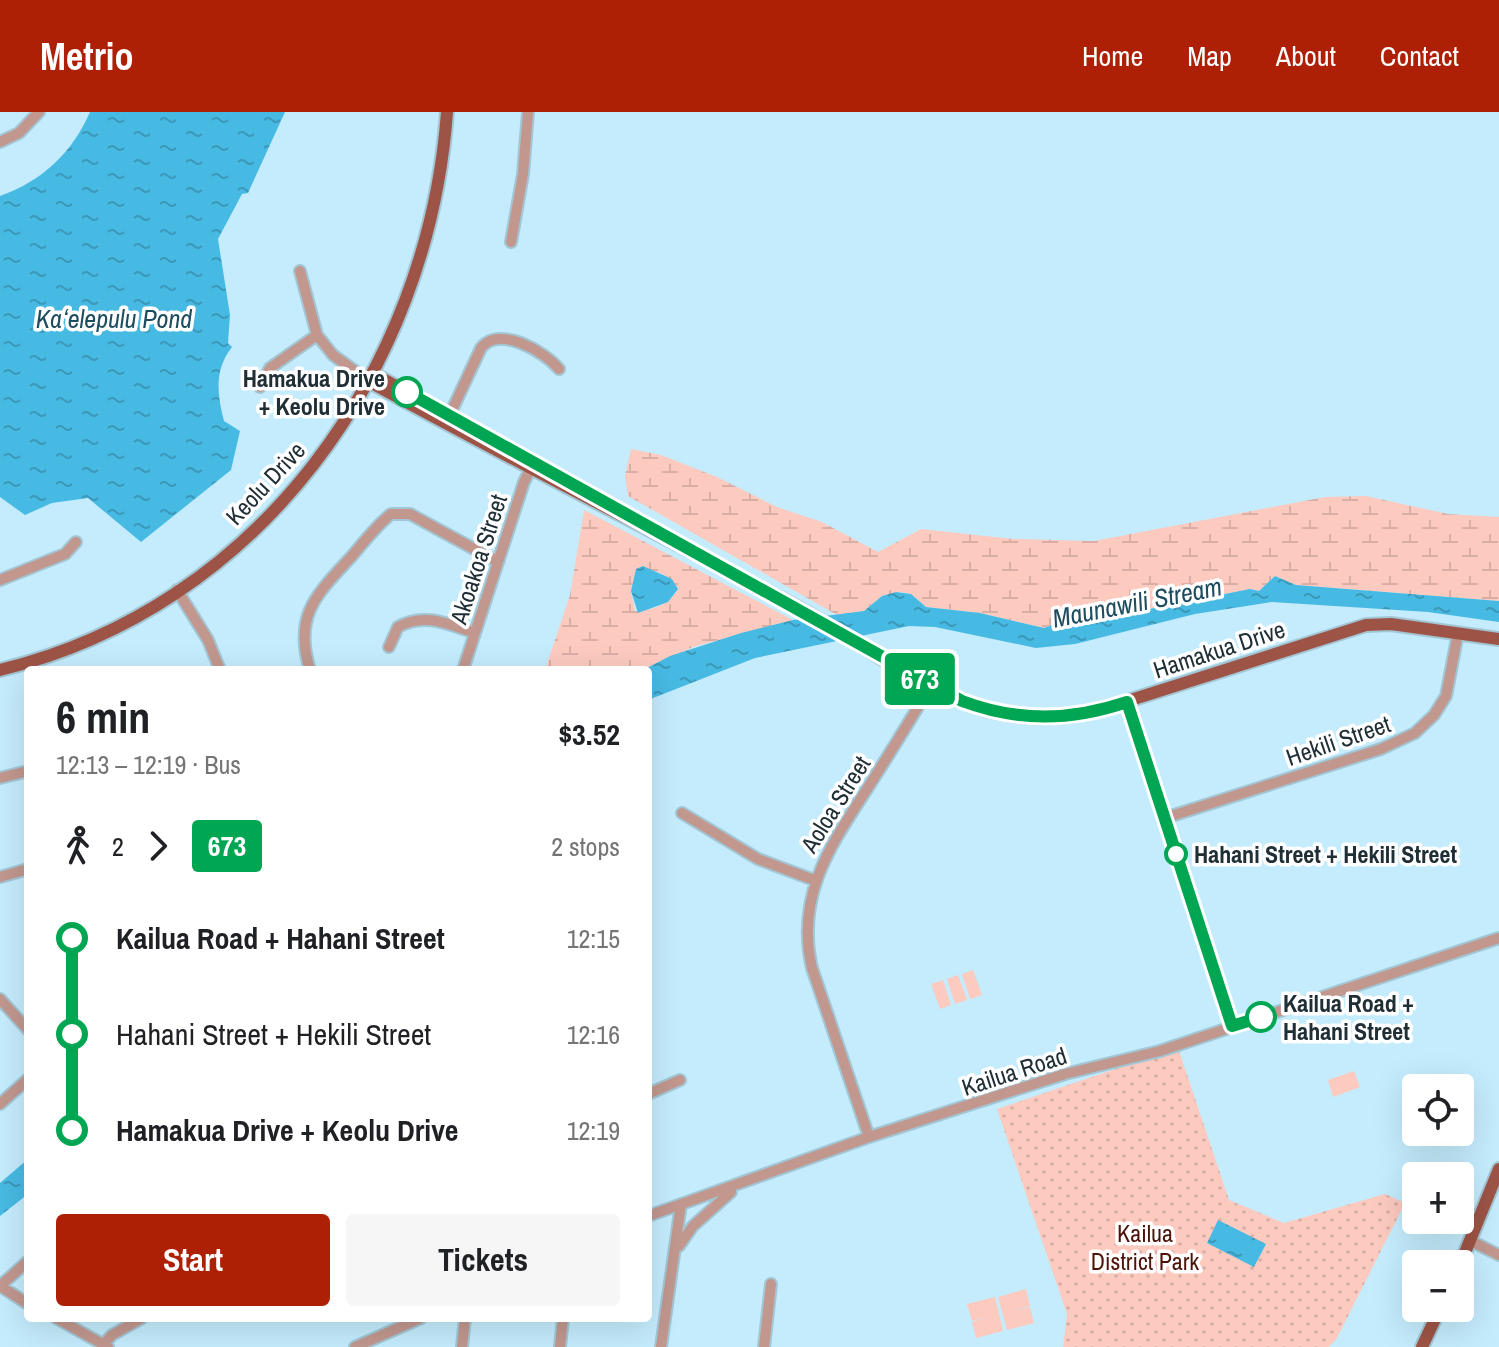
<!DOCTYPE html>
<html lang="en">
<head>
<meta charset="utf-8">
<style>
  :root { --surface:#fff; --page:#f6f6f6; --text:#202124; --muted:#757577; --accent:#ae2005 }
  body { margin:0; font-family:"Archivo Narrow",sans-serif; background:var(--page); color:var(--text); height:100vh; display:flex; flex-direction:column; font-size:30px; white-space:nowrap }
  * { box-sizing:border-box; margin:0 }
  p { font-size:26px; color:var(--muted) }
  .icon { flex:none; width:44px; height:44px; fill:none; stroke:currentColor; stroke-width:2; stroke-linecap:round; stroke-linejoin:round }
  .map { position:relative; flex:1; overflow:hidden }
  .details { position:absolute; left:24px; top:554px; width:628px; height:656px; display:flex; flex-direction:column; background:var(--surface); border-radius:8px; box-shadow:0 8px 32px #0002 }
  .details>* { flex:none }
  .badge { padding:0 16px; border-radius:6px; font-size:28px; line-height:52px }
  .controls { position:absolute; left:1402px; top:962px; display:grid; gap:16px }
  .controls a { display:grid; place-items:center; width:72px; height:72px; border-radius:8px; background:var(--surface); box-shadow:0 8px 32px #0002; font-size:40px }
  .map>.badge { position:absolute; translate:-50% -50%; box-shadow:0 0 0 4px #fff }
  .legs { display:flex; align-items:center; gap:12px; height:88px; padding:0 32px; font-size:26px }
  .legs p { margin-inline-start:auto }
  .head { display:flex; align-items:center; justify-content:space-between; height:136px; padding:0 32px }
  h1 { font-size:44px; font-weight:700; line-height:60px }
  .cta { display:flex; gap:16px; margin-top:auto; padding:16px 32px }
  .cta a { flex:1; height:92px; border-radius:8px; background:var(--accent); color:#fff; font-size:32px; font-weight:700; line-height:92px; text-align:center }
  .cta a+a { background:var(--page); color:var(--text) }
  ul { padding:0 32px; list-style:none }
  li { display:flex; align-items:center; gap:28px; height:96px; font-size:30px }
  li i { display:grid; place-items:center; width:12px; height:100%; margin:0 10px; background:currentColor }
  li i::after { content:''; width:20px; height:20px; margin:-10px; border:6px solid; border-radius:50%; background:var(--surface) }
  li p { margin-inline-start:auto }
  li:first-child i { background:linear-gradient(#0000 50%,currentColor 0) }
  li:last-child i { background:linear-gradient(currentColor 50%,#0000 0) }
  header { display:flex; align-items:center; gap:48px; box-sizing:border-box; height:112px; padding:0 40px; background:var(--accent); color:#fff }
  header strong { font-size:38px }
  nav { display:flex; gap:44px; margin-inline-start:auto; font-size:28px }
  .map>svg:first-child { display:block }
</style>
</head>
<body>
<header>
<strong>Metrio</strong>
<nav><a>Home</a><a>Map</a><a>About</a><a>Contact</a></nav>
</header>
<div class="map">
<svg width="1499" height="1235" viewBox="0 0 1499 1235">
  <defs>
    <pattern id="wetland-marsh" width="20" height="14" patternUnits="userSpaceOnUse" patternTransform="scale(2)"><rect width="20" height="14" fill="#fccabf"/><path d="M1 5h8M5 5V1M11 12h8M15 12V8" fill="none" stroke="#d8aea5"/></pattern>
    <pattern id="park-dots" width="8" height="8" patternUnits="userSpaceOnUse" patternTransform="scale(2)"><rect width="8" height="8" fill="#fccabf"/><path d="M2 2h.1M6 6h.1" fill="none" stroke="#d8aea5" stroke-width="1.8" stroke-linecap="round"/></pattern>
    <pattern id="water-ripples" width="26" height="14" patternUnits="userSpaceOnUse" patternTransform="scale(2)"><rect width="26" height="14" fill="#47bae3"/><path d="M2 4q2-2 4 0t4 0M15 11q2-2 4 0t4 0" fill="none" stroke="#3b98b9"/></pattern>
  </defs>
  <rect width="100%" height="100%" fill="#c4ecfd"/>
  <path fill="#fccabf" d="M 973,858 L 982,883 L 970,887 L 962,862 Z
    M 958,863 L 967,888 L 955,892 L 947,867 Z
    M 943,868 L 951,893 L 940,897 L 931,872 Z
    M 1354,959 L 1360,975 L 1333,985 L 1328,968 Z
    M 1026,1177 L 1030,1194 L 1014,1199 L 1030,1195 L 1034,1211 L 1007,1218 L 998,1185 Z
    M 995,1185 L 1003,1219 L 976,1226 L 972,1210 L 987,1205 L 972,1209 L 967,1192 Z"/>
  <path fill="url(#wetland-marsh)" fill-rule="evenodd" d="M 631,337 L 661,343 L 717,365 L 777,395 L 822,410 L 878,440 L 921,417 L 1013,427 L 1094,429 L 1325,385 L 1366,384 L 1448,402 L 1499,405 L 1499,489 L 1296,473 L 1275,464 L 1259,479 L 1250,477 L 1119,503 L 1066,508 L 1044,516 L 980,501 L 926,495 L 911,482 L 901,480 L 882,484 L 864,499 L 837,503 L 628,384 L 625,364 Z
    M 584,398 L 793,508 L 693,535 L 643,558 L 545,558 L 570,483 ZM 636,457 C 653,457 669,461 678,477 C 669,493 653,498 635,499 L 631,479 Z"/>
  <path fill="url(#park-dots)" d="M 1178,936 L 1229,1088 L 1284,1111 L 1385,1082 L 1405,1091 L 1336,1228 L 1328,1235 L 1063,1235 L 1067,1202 L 997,997 Z"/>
  <path fill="url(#water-ripples)" d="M 90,0 L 285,0 L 248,81 L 242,82 L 218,127 L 230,203 L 228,231 L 232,235 C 214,258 217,282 224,309 L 240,319 L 231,358 L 141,430 L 88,386 L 52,391 L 25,403 L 0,385 L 0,84 C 42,69 72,41 90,0 Z
    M 643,454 L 672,467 L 678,477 L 668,490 L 638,501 L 631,479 L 636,457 Z
    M 1275,464 L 1296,473 L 1499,489 L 1499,510 L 1428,500 L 1272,490 L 1195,502 L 1075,532 L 1036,536 L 935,515 L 909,514 L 755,546 L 648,588 L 648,558 L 643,558 L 670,544 L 741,521 L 793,508 L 864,499 L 882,484 L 896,480 L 911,482 L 926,495 L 980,501 L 1044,516 L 1066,508 L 1119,503 L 1250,477 L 1259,479 Z
    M 28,1047 L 28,1082 L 0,1104 L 0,1071 Z
    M 1218,1108 L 1266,1132 L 1254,1155 L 1207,1131 Z"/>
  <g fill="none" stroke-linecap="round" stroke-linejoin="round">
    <g stroke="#a3c6d5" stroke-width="14">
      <path id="minor" d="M 0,30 L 19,21 L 39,0
        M 511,130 L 523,62 L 528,0
        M 300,159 L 317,223 L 333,243 L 370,270
        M 260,275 L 270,256 L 317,223
        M 446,311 L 481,236 C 499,213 544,239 559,257
        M 0,468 L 65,442 L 76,430
        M 177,478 L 208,528 L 220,558
        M 389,535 L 398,515 C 424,500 448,512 475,521
        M 310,558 C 293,503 317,482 352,444 C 364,430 376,414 391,402 L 410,402 L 498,450
        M 463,558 L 524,370 L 533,352
        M 1127,590 L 1232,914
        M 0,666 L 28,659
        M 682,701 L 758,747 L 814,768
        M 1165,706 L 1381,637 L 1415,621 L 1434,603 L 1446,584 L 1458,521
        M 0,765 L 28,757
        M 0,887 L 28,918
        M 648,982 L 680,968
        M 0,992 L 28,967
        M 869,1025 L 812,856 C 795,783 831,733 869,674 C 890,641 911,607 931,573
        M 648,1104 L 869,1025 L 1065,962 L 1160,939 L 1499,826
        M 1471,1129 L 1499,1143
        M 679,1134 L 693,1114 L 731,1080
        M 0,1174 L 28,1149
        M 0,1174 L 28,1192
        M 56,1206 L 108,1235
        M 104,1232 L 112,1223 L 142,1206
        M 355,1235 L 421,1206
        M 462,1235 L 465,1206
        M 560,1235 L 563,1206
        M 661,1235 L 681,1092
        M 764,1235 L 771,1172"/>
    </g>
    <g stroke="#a3c6d5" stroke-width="16">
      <path id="major" d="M 374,262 L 592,383
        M 370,270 C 511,348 654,419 795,494 C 851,524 918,575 976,595 C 1013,607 1052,608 1090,601 L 1366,513 L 1391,512 L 1499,527
        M 0,558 C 260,495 428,258 447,0
        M 1460,1153 L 1499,1057
        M 1422,1235 L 1440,1196"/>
    </g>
    <use href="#minor" stroke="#c1978e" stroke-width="10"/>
    <use href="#major" stroke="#9d5446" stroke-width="12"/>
  </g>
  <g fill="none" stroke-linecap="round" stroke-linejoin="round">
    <g stroke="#fff" stroke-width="18">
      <path id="line-1" d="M 407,280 L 962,589 C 1018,610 1071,609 1127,590 L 1232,914 L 1261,905"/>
    </g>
    <use href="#line-1" stroke="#00a651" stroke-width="12"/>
  </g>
  <g fill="#fff" stroke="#00a651" stroke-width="4">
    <circle cx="407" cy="280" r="14"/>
    <circle cx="1176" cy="742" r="10"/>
    <circle cx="1261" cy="905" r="14"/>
  </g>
  <g text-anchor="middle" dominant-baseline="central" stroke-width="7" stroke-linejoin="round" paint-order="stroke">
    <g font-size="24" font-weight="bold" fill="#202f36" stroke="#fff" text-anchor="start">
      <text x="385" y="266" text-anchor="end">Hamakua Drive<tspan x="385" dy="28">+ Keolu Drive</tspan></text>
      <text x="1194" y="742">Hahani Street + Hekili Street</text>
      <text x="1283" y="891">Kailua Road +<tspan x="1283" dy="28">Hahani Street</tspan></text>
    </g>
    <g font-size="24" fill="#202f36" stroke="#fff">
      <text transform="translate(265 371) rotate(-47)">Keolu Drive</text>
      <text transform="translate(478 447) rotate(-72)">Akoakoa Street</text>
      <text transform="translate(1219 537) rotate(-18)">Hamakua Drive</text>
      <text transform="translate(1338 628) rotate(-19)">Hekili Street</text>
      <text transform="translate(835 692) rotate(-58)">Aoloa Street</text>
      <text transform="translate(1014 959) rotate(-18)">Kailua Road</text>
    </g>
    <g font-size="24" fill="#4d1309" stroke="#fff">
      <text x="1145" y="1121">Kailua<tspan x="1145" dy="28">District Park</tspan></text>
    </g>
    <g font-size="26" font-style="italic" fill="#1d4d5f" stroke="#fff">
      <text x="114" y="206">Kaʻelepulu Pond</text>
      <text transform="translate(1137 490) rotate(-11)">Maunawili Stream</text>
    </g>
  </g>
</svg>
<div class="controls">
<a><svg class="icon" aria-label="locate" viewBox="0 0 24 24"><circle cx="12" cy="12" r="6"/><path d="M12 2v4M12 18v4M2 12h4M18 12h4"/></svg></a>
<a>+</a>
<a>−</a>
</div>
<b class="badge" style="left:920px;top:567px;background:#00a651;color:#fff">673</b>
<section class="details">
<div class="head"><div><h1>6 min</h1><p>12:13 – 12:19 · Bus</p></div><b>$3.52</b></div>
<div class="legs"><svg class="icon" aria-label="walk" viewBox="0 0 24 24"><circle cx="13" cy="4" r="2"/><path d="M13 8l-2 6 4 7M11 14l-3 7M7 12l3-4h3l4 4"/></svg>2<svg class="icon" aria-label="forward" viewBox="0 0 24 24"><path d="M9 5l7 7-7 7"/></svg><b class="badge" style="background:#00a651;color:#fff">673</b><p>2 stops</p></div>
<ul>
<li><i style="color:#00a651"></i><b>Kailua Road + Hahani Street</b><p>12:15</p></li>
<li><i style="color:#00a651"></i><span>Hahani Street + Hekili Street</span><p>12:16</p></li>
<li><i style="color:#00a651"></i><b>Hamakua Drive + Keolu Drive</b><p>12:19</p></li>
</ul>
<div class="cta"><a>Start</a><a>Tickets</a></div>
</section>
</div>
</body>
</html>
